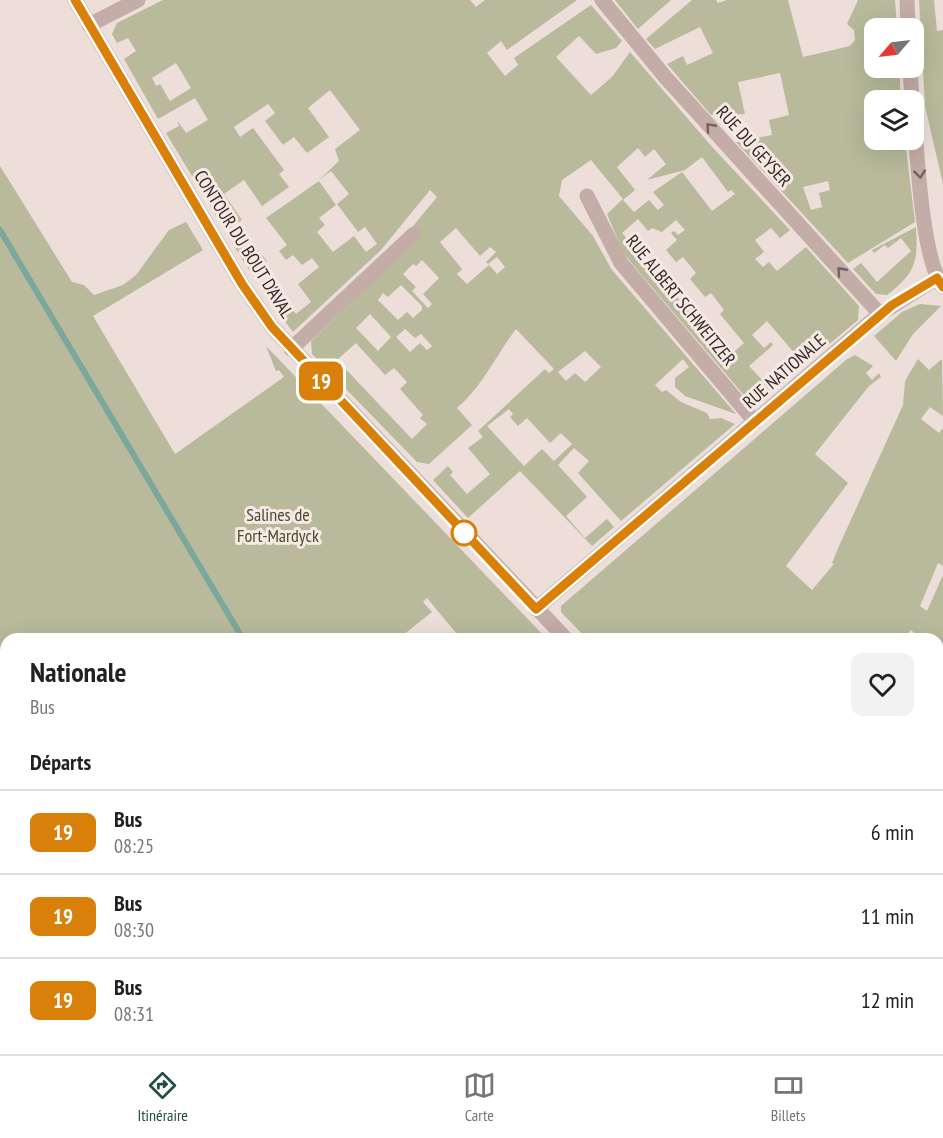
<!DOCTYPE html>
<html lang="fr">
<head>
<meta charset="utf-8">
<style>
  :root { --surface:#fff; --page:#f2f2f2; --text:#222; --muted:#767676; --line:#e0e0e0; --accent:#214d44 }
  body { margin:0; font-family:"PT Sans Narrow",sans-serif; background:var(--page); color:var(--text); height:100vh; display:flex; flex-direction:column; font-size:22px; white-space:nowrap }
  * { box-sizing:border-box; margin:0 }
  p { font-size:20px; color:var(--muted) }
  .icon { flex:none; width:33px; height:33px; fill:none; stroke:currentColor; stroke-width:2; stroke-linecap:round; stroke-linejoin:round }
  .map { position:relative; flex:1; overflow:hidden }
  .details { position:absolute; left:0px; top:633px; width:944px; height:422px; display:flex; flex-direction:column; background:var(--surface); border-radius:18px 18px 0 0; box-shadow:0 6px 24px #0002 }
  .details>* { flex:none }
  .badge { padding:0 12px; border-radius:9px; font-size:21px; line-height:39px }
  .needle { width:39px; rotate:242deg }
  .controls { position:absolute; left:864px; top:18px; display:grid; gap:12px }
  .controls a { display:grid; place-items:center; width:60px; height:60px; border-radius:12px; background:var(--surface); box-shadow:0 6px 24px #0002; font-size:30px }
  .map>.badge { position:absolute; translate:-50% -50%; box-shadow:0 0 0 3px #fff }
  h2 { padding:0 30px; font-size:22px; line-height:54px }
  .round { display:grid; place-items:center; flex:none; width:63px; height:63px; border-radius:12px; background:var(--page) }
  .head { display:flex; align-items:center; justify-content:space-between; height:102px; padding:0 30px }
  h1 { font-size:28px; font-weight:700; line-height:45px }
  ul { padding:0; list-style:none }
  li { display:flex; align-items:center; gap:18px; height:84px; padding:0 30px; border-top:2px solid var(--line) }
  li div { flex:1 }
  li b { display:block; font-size:22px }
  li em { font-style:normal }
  li .badge { min-width:66px; font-weight:700; text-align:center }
  .tabs { display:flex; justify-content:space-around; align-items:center; height:84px; border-top:2px solid var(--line); background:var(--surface); font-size:16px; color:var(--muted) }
  .tabs a { display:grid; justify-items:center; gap:3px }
  .tabs .current { color:var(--accent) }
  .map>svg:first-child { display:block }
</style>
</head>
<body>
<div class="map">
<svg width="943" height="1054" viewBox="0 0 943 1054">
  <rect width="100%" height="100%" fill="#edded9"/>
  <path fill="#b8ba9b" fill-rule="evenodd" d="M 163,0 L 470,0 L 476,7 L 485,0 L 577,0 L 507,50 L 501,41 L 487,53 L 505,76 L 518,65 L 514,58 L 591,5 L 622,41 L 616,48 L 596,54 L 579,36 L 556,57 L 591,95 L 612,77 L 630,52 L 714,149 L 790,230 L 780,238 L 771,228 L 755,240 L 764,252 L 755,259 L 763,267 L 769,262 L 777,271 L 806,247 L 859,306 L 858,320 L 754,407 L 633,265 L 623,252 L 607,214 L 623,199 L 591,160 L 562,180 L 559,196 L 593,236 L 612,270 L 736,414 L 685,396 L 675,387 L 675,378 L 689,367 L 683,359 L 655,385 L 662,392 L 666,390 L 681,402 L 707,413 L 710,419 L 721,418 L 735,424 L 621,521 L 578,473 L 589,461 L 574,448 L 558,465 L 587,497 L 566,516 L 585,538 L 607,519 L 614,527 L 592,546 L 520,471 L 468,518 L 433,480 L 448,466 L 453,472 L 450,475 L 467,494 L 490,474 L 468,448 L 483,437 L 478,431 L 545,369 L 549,373 L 554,369 L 516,329 C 496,355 482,387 457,408 L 472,425 L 429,464 L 417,462 L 312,354 L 311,341 L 418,239 L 409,231 L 437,197 L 430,190 L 381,250 L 293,332 L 272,304 L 282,296 L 296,314 L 311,302 L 298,284 L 319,267 L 312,258 L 302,265 L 293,255 L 286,260 L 279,251 L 287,245 L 266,218 L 319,181 L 336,205 L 319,218 L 325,225 L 317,232 L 333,252 L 354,236 L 366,252 L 377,244 L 365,227 L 358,232 L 337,204 L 349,194 L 331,171 L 319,180 L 339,161 L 335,149 L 360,130 L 330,90 L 308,108 L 329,137 L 307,153 L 294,137 L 283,145 L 265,121 L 275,113 L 268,104 L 234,127 L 240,137 L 253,128 L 284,170 L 279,174 L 289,187 L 262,206 L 244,180 L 224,194 L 242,220 L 225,231 L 166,133 L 179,126 L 177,120 L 186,133 L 208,120 L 195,98 L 158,119 L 124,59 L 136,51 L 128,38 L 117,43 L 112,34 L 117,23 ZM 176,63 L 191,88 L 170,101 L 160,84 L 156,86 L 152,78 ZM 638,148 L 645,157 L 654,149 L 666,164 L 647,180 L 685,170 L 702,157 L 728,192 L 731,190 L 735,194 L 712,211 L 682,172 L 653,192 L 664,205 L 658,210 L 649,200 L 634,212 L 623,200 L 635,190 L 617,167 ZM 638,219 L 648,231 L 652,228 L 662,232 L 676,220 L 685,230 L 678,235 L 674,231 L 671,233 L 677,240 L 666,250 L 676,262 L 683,257 L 696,273 L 690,279 L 705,297 L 711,293 L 724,310 L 720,314 L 744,343 L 728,357 L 622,233 ZM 456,228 L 480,256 L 490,247 L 496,252 L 486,262 L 488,264 L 497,257 L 505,267 L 497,274 L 489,265 L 467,284 L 457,274 L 462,269 L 440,242 ZM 422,260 L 439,278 L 423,294 L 432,304 L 428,308 L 412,291 L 416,287 L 403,274 L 413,264 L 416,266 ZM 401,285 L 422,306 L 422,310 L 413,318 L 407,312 L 398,320 L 378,300 L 383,293 L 388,297 ZM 370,314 L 391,337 L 378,351 L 356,328 ZM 767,321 L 795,354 L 765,383 L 749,366 L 773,345 L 771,342 L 764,348 L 752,335 ZM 405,329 L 415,338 L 421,334 L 432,346 L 427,350 L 420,343 L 410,352 L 396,337 ZM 356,343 L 385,375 L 394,368 L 407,382 L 400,389 L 423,415 L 420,418 L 427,424 L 412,439 L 337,360 ZM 585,351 L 601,367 L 585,382 L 575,373 L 566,381 L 558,372 ZM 509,409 L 513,414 L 510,417 L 518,426 L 527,418 L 550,443 L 561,433 L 572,444 L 554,461 L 542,449 L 524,466 L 487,426 Z
    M 615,0 L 671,0 L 638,29 Z
    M 692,0 L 716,0 L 718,3 L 727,0 L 788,0 L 803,57 L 850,46 L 855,40 L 854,30 L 847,24 L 858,0 L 895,0 L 897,28 L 874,28 L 874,68 L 899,68 L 901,100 L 874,100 L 874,140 L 905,140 L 915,222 L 848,263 L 736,142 L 772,135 L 769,120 L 789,115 L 780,73 L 738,82 L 745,114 L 711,115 L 667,64 L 683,56 L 687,65 L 713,53 L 700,27 L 655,49 L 646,39 ZM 828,181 L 830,190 L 819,193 L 822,207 L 811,210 L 803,187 Z
    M 919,0 L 934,0 L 937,31 L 943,30 L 943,184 L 925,106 Z
    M 0,166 L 72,282 L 84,285 L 94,295 L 123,285 L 136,275 L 169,230 L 186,222 L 203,250 L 93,316 L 175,454 L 284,377 L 279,370 L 276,371 L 266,346 L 547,639 L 461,639 L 427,598 L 423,602 L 432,612 L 398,639 L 6,639 L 6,1048 L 864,1048 L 866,1054 L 0,1054 Z
    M 916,227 C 918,261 916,273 887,295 L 876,294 L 853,269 L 861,263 L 877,282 L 911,251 L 901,238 L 888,248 L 885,245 L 874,253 L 872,250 Z
    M 244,234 L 267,261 L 251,273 L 232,243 Z
    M 920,304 L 941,306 L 913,334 L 896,361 L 874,336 L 902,312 Z
    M 855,355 L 873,366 L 866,373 L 872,380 L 879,373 L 881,377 L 869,386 L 815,454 L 848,483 L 786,566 L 812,590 L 834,564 L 832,563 L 839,546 L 903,405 L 905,381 L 918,359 L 929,370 L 942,359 L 943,416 L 930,407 L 921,419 L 939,433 L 943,428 L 943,566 L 938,563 L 920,606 L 927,611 L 943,575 L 943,658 L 938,653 L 938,639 L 921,639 L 911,630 L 903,639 L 846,639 L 843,637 L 841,639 L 587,639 L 561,612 L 561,606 L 846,360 Z
    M 938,801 L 943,805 L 943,911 L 938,928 Z"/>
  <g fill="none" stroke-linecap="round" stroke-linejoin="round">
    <path stroke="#7ca79d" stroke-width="6" d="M 0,230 L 243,639
      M 0,761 L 6,773
      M 938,995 L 943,991
      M 144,1048 L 147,1054
      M 497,1048 L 501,1054"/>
    <path stroke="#c4aca7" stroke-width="15" d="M 75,0 L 242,284 L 272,327 L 566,639
      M 602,0 L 666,78 L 880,314
      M 907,0 L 908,28
      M 89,25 L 138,0
      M 910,68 L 912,100
      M 914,115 C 917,154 922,260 943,287
      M 587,196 L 621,263 L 755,422
      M 291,349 L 414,234
      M 536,609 L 880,314 L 937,278
      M 938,961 L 943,957"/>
  </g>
  <defs><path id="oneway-chevron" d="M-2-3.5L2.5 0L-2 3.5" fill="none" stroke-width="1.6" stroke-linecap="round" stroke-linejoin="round" transform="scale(1.5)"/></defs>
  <g stroke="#736360">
    <use href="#oneway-chevron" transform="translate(710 127) rotate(-132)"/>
    <use href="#oneway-chevron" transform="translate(920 174) rotate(84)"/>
    <use href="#oneway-chevron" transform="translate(841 271) rotate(-132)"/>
  </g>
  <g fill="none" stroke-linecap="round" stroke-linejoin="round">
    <g stroke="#fff" stroke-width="14">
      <path id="line" d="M 75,0 L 242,284 L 272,327 L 536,609 L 892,305 L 937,278 L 943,287"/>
    </g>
    <use href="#line" stroke="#d9800a" stroke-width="9"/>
  </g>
  <circle fill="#fff" stroke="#d9800a" stroke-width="3" cx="464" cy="533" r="12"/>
  <g text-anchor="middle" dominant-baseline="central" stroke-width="6" stroke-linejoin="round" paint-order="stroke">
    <g font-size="18" fill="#312726" stroke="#f6e9e4">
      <text transform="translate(754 146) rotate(48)">RUE DU GEYSER</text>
      <text transform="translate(244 244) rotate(58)">CONTOUR DU BOUT D'AVAL</text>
      <text transform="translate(681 300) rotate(51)">RUE ALBERT SCHWEITZER</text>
      <text transform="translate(784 371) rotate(-41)">RUE NATIONALE</text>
    </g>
    <g font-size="18" fill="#494c2d" stroke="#f6e9e4">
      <text x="278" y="514">Salines de<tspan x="278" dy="21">Fort-Mardyck</tspan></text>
    </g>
  </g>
</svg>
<div class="controls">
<a><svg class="needle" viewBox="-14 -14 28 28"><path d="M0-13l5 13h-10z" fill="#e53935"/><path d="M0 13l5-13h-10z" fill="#767676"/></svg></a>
<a><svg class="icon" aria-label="layers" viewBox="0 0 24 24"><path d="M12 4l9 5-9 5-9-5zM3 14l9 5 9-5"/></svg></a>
</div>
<b class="badge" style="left:321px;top:381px;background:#d9800a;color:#fff">19</b>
<section class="details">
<div class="head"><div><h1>Nationale</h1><p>Bus</p></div><a class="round"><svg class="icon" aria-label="heart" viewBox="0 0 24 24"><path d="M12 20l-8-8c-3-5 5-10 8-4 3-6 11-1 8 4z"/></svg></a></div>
<h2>Départs</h2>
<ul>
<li><span class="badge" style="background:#d9800a;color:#fff">19</span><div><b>Bus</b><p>08:25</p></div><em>6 min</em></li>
<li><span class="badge" style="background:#d9800a;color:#fff">19</span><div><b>Bus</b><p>08:30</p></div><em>11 min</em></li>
<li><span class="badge" style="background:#d9800a;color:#fff">19</span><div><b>Bus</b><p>08:31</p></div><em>12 min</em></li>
</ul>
</section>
</div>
<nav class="tabs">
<a class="current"><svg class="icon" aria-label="directions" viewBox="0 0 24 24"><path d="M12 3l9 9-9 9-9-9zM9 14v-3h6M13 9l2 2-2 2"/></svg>Itinéraire</a>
<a><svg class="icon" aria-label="map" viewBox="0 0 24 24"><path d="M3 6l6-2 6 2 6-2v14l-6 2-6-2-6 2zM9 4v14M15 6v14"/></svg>Carte</a>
<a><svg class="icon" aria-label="tickets" viewBox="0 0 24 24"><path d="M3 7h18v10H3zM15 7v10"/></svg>Billets</a>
</nav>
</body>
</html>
